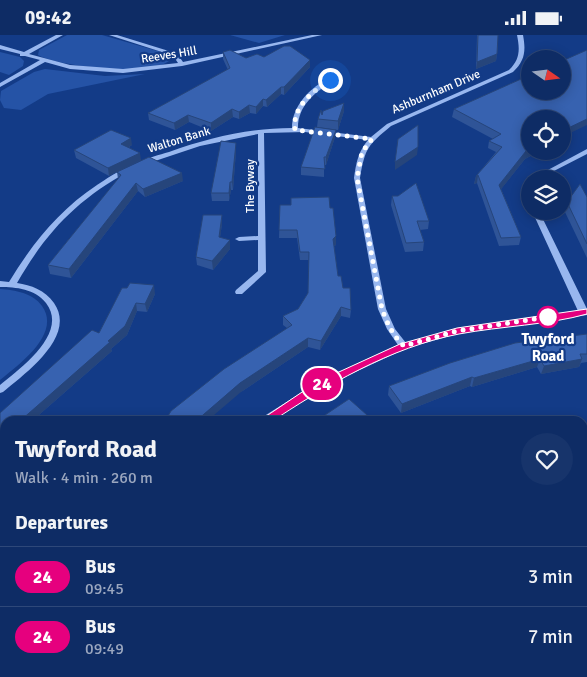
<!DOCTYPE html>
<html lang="en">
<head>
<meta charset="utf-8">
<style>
  :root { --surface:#0e2c65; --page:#17346b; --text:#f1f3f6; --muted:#9ba7bf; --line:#2e4879 }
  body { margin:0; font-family:Signika,sans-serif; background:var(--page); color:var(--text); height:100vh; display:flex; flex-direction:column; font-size:19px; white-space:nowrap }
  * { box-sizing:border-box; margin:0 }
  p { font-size:16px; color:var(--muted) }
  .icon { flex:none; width:28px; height:28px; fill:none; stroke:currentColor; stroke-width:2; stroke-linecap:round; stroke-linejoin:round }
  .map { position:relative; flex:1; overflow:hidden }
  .side { position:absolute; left:0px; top:381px; width:588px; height:261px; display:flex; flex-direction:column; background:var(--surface); border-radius:15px 15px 0 0; box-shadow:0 2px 12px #0003,0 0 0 1px var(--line) }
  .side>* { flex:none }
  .badge { padding:0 10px; border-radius:16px; font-size:18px; line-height:32px }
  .needle { width:32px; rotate:104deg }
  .fabs { position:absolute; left:521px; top:15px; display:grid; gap:10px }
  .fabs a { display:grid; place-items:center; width:50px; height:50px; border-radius:50%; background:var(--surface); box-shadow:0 2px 12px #0003,0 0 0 1px var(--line); font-size:25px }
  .you { position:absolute; width:25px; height:25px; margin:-12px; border:4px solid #fff; border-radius:50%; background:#1a73e8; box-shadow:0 0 0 8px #1a73e833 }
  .map>.badge { position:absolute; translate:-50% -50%; box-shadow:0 0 0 2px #fff }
  h2 { padding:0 15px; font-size:19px; line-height:45px }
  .round { display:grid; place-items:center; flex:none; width:52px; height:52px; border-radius:26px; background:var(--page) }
  .head { display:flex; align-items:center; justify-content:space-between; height:85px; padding:0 15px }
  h1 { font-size:24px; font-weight:700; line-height:38px }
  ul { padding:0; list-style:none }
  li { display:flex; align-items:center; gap:15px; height:60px; padding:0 15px; border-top:1px solid var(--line) }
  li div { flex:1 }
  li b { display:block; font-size:19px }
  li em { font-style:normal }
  li .badge { min-width:55px; font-weight:700; text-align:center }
  .status { display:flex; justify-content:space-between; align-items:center; height:35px; padding:0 25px; background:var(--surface); direction:ltr }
  .status svg { height:14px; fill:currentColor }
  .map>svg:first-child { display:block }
</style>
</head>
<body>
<div class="status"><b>09:42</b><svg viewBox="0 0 49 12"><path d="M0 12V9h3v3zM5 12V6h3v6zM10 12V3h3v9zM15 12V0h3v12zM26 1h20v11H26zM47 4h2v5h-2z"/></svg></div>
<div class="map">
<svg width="587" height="642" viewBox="0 0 587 642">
  <rect width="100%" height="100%" fill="#133b87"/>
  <path fill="#2553a6" d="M 67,0 L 102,0 L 168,19 L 170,25 C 153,42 59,32 38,20 L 39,15 Z
    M 230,0 L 285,0 L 259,8 Z
    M 0,17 L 20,22 L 24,26 L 23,31 L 9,40 L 0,37 Z
    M 45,34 L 105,41 L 145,39 L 48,59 L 21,75 L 4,73 L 0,65 L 1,56 L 34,37 Z
    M 0,254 C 15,255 33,258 42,271 C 62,299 18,330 0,345 Z
    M 587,512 L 587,642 L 496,642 L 497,638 L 582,638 L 582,515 Z"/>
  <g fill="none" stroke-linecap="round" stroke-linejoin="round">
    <path fill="#98b7ef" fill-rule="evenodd" d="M 56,0 L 63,0 L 29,19 L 70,30 L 123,34 L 178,28 L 174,22 L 168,19 L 109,0 L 117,0 L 172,17 L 178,20 L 183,27 L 312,0 L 322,0 L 182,31 L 123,38 L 70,34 L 45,27 L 0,52 L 0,48 L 40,25 L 25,21 L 20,21 L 20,19 L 0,14 L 0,10 L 24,17 Z
      M 517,0 L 523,0 C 526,16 525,26 513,37 L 391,91 C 368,110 365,113 360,143 L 386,274 L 395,294 L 406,308 L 457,293 L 578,276 L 532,176 L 539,176 L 587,274 L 587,280 L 457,299 L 407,313 L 323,352 L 271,386 L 259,386 L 261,383 L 317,348 L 398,310 L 387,294 L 378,274 L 354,143 C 356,128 358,117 368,105 L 305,97 L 264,98 L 266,237 L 242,259 L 236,259 L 235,257 L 236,255 L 258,236 L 258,205 L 239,206 L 235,204 L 239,202 L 258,201 L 258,99 L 200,111 L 143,130 L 140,128 C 148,122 159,120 169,117 C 208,103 250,93 292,93 C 292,71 310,52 330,43 L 333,45 L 332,46 C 315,58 298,70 298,93 L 371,102 L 387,89 L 509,35 C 520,24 520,15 517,0 Z
      M 587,114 L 587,119 L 550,138 L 544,144 L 537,144 L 546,136 Z
      M 127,133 L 129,134 L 129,136 C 77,165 47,196 17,248 C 31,250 45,255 54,268 C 77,301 26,338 3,357 L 0,358 L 0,350 C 21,333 69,298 46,268 C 35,254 16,252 0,252 L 0,246 L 9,247 C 32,209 59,175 97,150 C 106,144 116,137 127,133 Z
      M 587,494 L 587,504 L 582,505 L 582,496 Z
      M 121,638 L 133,638 L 131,642 L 119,642 Z
      M 477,638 L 489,638 L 487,642 L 475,642 Z"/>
  </g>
  <path fill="#2f5497" d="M 477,0 L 498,0 L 497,19 L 496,26 L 476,34 Z
    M 223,17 L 246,23 L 264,22 L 310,32 L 284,60 L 281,59 L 267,72 L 263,71 L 256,79 L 250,78 L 239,84 L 233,82 L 211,96 L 189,87 L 175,95 L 149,85 L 148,78 L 228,35 L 223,24 Z
    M 530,40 L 530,116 L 540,116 L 525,124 L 501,154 L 521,202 L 519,210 L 499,211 L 477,148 L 474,149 L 476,141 L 496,117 L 488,113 L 489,106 L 493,104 L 452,82 L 454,74 Z
    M 344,76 L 338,95 L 317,92 L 318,84 L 322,80 Z
    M 336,95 L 335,102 L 326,130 L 324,130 L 324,142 L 301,140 L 301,132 Z
    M 132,110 L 129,112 L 141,125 L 109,141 L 76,123 L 74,115 Z
    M 236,116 L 233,155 L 231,155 L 229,166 L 212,166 L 211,158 Z
    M 117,137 L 183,146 L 145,162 L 138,156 L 71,243 L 50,239 L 48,230 L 118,144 Z
    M 392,161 L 429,186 L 428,194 L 420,195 L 424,207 L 423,216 L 405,217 L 391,170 Z
    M 587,162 L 587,223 L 564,175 L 567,167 Z
    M 280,170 L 330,173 L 336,210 L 334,211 L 338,241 L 351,275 L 350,283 L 341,281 L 320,315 L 308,312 L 241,357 L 287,293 L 283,290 L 283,281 L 298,274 L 308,258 L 309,225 L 300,225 L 297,203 L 279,203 Z
    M 222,180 L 222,189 L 220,202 L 230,214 L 213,235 L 197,230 L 196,222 Z
    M 127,253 L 155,259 L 147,277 L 137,276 L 127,300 L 111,314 L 112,316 L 32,386 L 5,386 L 5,411 L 0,416 L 0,378 L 99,298 Z
    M 587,299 L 587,327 L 581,328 L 579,332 L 541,339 L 537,332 L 472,352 L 470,351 L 401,378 L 388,360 L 389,351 Z"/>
  <path fill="#26457b" d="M 497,19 L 496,26 L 476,34 L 477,27 Z
    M 310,25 L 310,32 L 284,60 L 284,52 Z
    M 281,52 L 281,59 L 267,72 L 266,65 Z
    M 263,64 L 263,71 L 256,79 L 256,72 Z
    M 344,68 L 344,76 L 338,95 L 338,86 Z
    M 249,70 L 250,78 L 239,84 L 239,77 Z
    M 232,74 L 233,82 L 211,96 L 211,88 Z
    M 188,80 L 189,87 L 175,95 L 174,88 Z
    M 587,84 L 587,90 L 562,102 L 562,96 Z
    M 336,95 L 335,102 L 326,130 L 326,122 Z
    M 131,103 L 132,110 L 122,116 L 121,109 Z
    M 236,108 L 236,116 L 233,155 L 232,147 Z
    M 418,112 L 417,120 L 395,135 L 395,127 Z
    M 530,115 L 530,116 L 540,116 L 525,124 L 498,158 L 499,150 L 526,116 Z
    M 140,118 L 141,125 L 109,141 L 108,133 Z
    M 182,138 L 183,146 L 145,162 L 143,154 Z
    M 478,140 L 477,148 L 474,149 L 476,141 Z
    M 230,147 L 231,155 L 229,166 L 229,158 Z
    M 136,148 L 138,156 L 71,243 L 69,234 Z
    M 222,180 L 222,189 L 219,210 L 219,202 Z
    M 336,201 L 336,210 L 332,212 L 333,204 Z
    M 230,205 L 230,214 L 213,235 L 212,226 Z
    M 154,250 L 155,259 L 147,277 L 145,269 Z
    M 136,268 L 137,276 L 127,300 L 111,314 L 112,316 L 32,386 L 20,386 L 108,306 Z
    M 341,272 L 341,281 L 320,315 L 321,306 Z
    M 308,303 L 308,312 L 241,357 L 207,386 L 196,386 L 240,348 Z
    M 540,324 L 537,332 L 472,352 L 474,343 Z
    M 582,324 L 579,332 L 541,339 L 544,331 Z
    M 472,342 L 470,351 L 401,378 L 402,369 Z
    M 367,380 L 367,386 L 358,386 Z
    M 5,400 L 5,411 L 0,416 L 0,404 Z
    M 587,444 L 587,451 L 582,453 L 582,446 Z
    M 62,638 L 75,638 L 69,642 L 57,642 Z
    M 220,638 L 224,638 L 222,642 L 218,642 Z"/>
  <path fill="#3762b0" stroke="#26457b" d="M 478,0 L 498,0 L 497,19 L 477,27 Z
    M 284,11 L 290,11 L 310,25 L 284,52 L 281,52 L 266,65 L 263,64 L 256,72 L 249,70 L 239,77 L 232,74 L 211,88 L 188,80 L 174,88 L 148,78 L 230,33 L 223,17 L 230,15 L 246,23 L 257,19 L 264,22 Z
    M 587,15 L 587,84 L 562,96 L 562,84 L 530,84 L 530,115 L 526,116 L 499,150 L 521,202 L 501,203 L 478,140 L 476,141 L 502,112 L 489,106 L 501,99 L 454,74 L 530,40 L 530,56 L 562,56 L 562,26 Z
    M 344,68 L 338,86 L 318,84 L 321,75 L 322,80 L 323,76 Z
    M 418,90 L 418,112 L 395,127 L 398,104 Z
    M 315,92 L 336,95 L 326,122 L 324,122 L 325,134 L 301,132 Z
    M 111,95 L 131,103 L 121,109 L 140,118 L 108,133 L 74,115 Z
    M 221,106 L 236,108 L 232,147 L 230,147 L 229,158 L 211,158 Z
    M 149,122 L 182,138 L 143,154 L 136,148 L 69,234 L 48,230 L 121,140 L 117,137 Z
    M 416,148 L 429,186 L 417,186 L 424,207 L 406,208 L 392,161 L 398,161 Z
    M 580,149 L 587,162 L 587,209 L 567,167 Z
    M 329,162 L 330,173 L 333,173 L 336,201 L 333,204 L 338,241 L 341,241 L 343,253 L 350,253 L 351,275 L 341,272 L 321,306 L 308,303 L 240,348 L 196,386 L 165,386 L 171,376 L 224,334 L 292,290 L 283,281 L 298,274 L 308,258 L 309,217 L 300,217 L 297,195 L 279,195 L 280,170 L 291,170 L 291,163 Z
    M 203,180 L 222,180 L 219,202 L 230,205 L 212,226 L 196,222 Z
    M 130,248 L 154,250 L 145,269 L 136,268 L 125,291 L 108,306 L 110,307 L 20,386 L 5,386 L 5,400 L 0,404 L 0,378 L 92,295 L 99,298 L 122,253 L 127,253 Z
    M 587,299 L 587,319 L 580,319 L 582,324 L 544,331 L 540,324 L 474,343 L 472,342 L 402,369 L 389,351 L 450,328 L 515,308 Z
    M 349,364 L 367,380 L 358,386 L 316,386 Z
    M 587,418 L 587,444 L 582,446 L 582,420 Z
    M 0,549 L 5,555 L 5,616 L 0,609 Z
    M 20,638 L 62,638 L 57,642 L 23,642 Z
    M 183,638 L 220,638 L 218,642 L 181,642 Z
    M 396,638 L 429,638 L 428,642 L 395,642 Z"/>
  <path fill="#e6007e" stroke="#fff" d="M 587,274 L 587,279 C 548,290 502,291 459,299 C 391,312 325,351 268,389 L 261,389 L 259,386 L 317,347 L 400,309 L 457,293 Z"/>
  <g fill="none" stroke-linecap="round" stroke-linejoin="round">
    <path stroke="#fff" stroke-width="5" stroke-dasharray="0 9" d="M 330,45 C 312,57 292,72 295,95 L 372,104 L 362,117 L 357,143 L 382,274 C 387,288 393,301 404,311 L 457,296 L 548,282"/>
  </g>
  <circle fill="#fff" stroke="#e6007e" stroke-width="2.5" cx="548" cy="282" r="10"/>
  <g text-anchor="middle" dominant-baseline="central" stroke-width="4.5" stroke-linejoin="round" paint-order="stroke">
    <g font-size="12" fill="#fff" stroke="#133b87">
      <text transform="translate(169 20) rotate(-9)">Reeves Hill</text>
      <text transform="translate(436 57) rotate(-23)">Ashburnham Drive</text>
      <text transform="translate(179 105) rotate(-17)">Walton Bank</text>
      <text transform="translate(250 151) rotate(-90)">The Byway</text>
    </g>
    <g font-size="15" font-weight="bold" fill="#fff" stroke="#133b87">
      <text x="548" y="304">Twyford<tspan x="548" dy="17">Road</tspan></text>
    </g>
  </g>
</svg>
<div class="fabs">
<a><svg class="needle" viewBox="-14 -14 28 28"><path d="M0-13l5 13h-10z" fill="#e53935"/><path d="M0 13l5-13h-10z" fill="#9ba7bf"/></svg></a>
<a><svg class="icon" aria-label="locate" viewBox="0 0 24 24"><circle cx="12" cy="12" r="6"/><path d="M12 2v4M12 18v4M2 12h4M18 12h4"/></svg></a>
<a><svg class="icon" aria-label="layers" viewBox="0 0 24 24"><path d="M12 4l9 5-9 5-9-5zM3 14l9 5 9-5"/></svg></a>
</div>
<div class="you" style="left:330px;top:45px"></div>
<b class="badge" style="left:322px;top:349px;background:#e6007e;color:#fff">24</b>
<section class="side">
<div class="head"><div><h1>Twyford Road</h1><p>Walk · 4 min · 260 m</p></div><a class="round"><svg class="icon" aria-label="heart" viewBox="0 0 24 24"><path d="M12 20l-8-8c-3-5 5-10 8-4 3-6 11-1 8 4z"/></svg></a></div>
<h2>Departures</h2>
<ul>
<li><span class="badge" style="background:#e6007e;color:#fff">24</span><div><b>Bus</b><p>09:45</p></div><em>3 min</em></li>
<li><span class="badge" style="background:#e6007e;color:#fff">24</span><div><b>Bus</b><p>09:49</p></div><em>7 min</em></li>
</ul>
</section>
</div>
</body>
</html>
